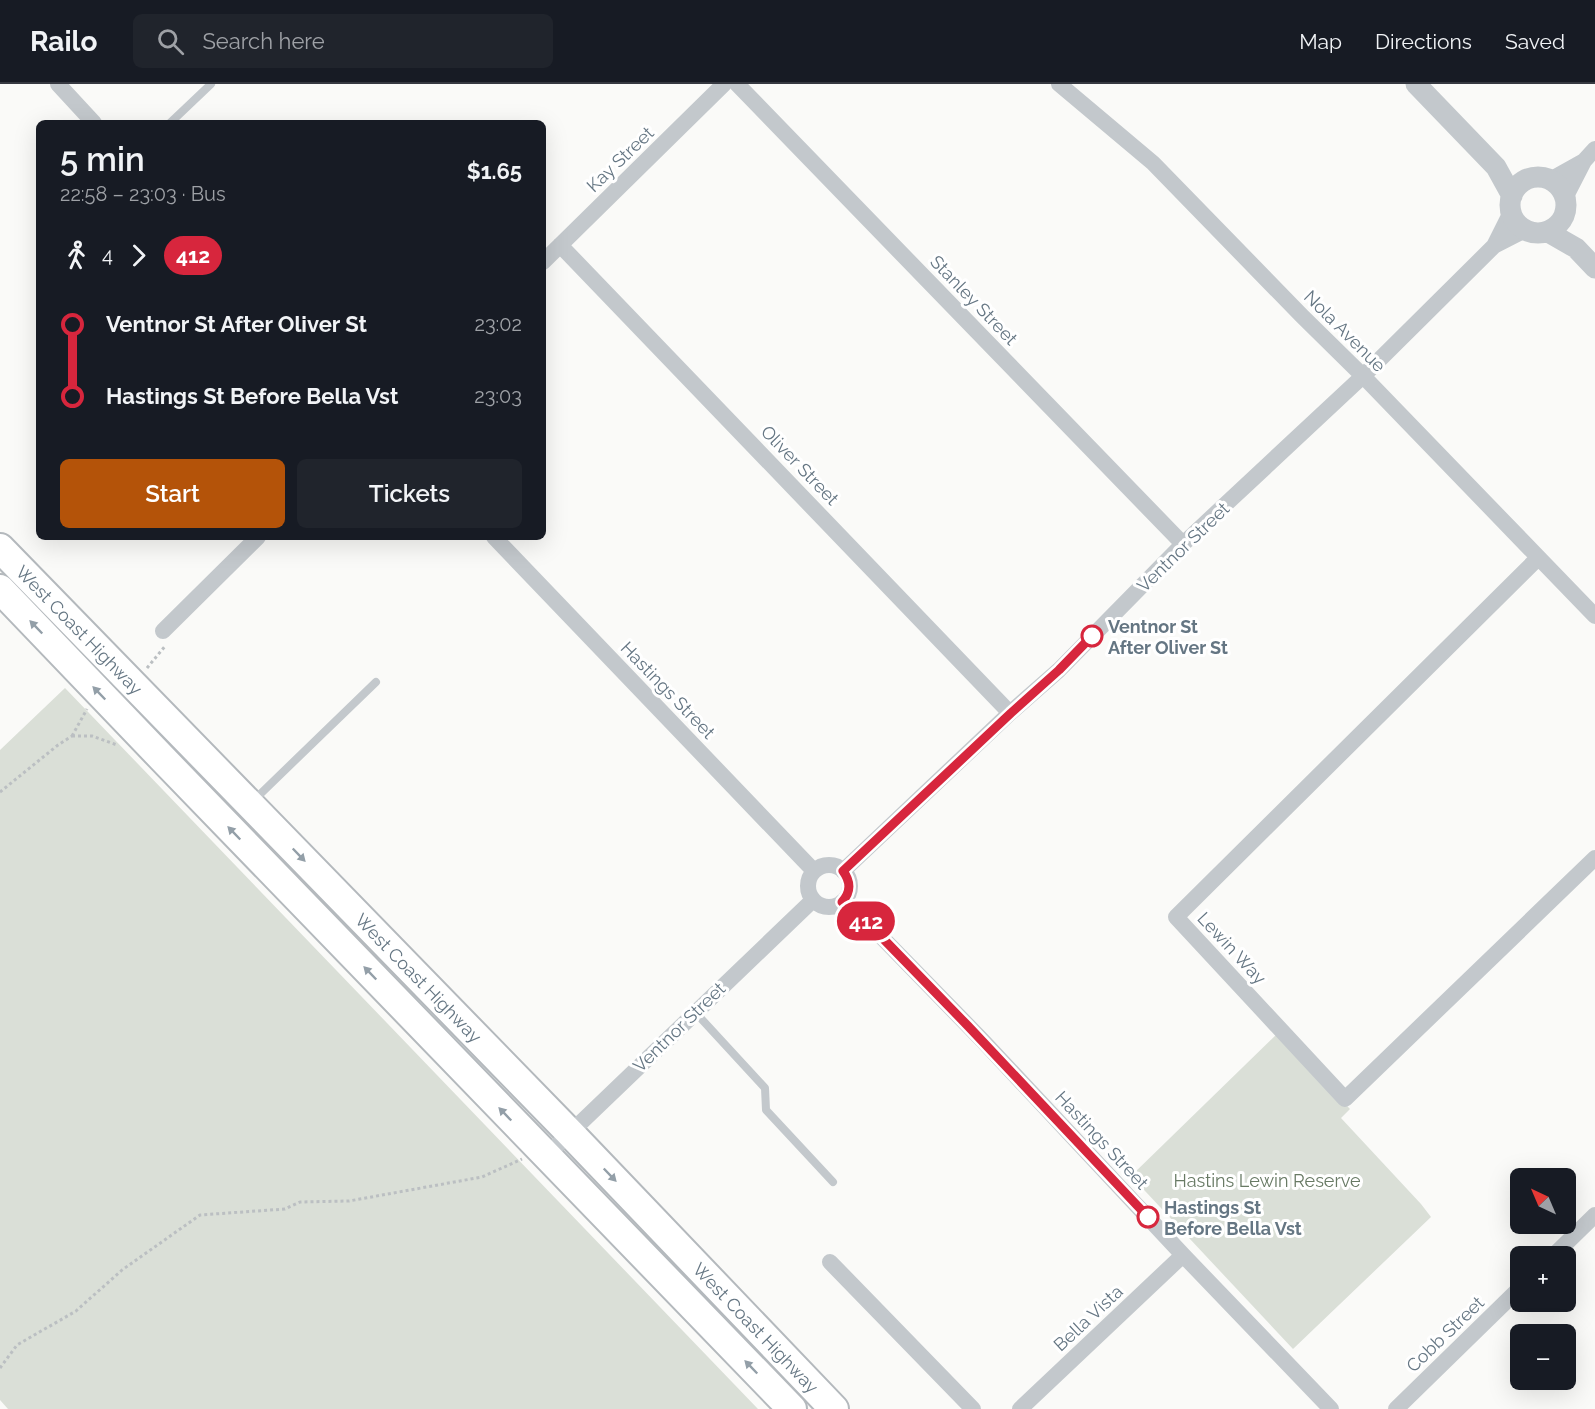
<!DOCTYPE html>
<html lang="en">
<head>
<meta charset="utf-8">
<style>
  :root { --surface:#171b24; --page:#20242c; --text:#f1f3f6; --muted:#9ea1a6; --line:#363941; --accent:#b45309 }
  body { margin:0; font-family:Raleway,sans-serif; background:var(--page); color:var(--text); height:100vh; display:flex; flex-direction:column; font-size:22px; white-space:nowrap }
  * { box-sizing:border-box; margin:0 }
  p { font-size:20px; color:var(--muted) }
  .icon { flex:none; width:33px; height:33px; fill:none; stroke:currentColor; stroke-width:2; stroke-linecap:round; stroke-linejoin:round }
  .map { position:relative; flex:1; overflow:hidden }
  .panel { position:absolute; left:36px; top:36px; width:510px; height:420px; display:flex; flex-direction:column; background:var(--surface); border-radius:9px; box-shadow:0 6px 24px #0002 }
  .panel>* { flex:none }
  .badge { padding:0 12px; border-radius:20px; font-size:21px; line-height:39px }
  .needle { width:39px; rotate:316deg }
  .controls { position:absolute; left:1510px; top:1084px; display:grid; gap:12px }
  .controls a { display:grid; place-items:center; width:66px; height:66px; border-radius:9px; background:var(--surface); box-shadow:0 6px 24px #0002; font-size:30px }
  .map>.badge { position:absolute; translate:-50% -50%; box-shadow:0 0 0 3px #fff }
  .legs { display:flex; align-items:center; gap:9px; height:66px; padding:0 24px; font-size:20px }
  .legs p { margin-inline-start:auto }
  .head { display:flex; align-items:center; justify-content:space-between; height:102px; padding:0 24px }
  h1 { font-size:33px; font-weight:600; line-height:45px }
  .cta { display:flex; gap:12px; margin-top:auto; padding:12px 24px }
  .cta a { flex:1; height:69px; border-radius:9px; background:var(--accent); color:#fff; font-size:24px; font-weight:600; line-height:69px; text-align:center }
  .cta a+a { background:var(--page); color:var(--text) }
  ul { padding:0 24px; list-style:none }
  li { display:flex; align-items:center; gap:21px; height:72px; font-size:22px }
  li i { display:grid; place-items:center; width:9px; height:100%; margin:0 8px; background:currentColor }
  li i::after { content:''; width:15px; height:15px; margin:-8px; border:4px solid; border-radius:50%; background:var(--surface) }
  li p { margin-inline-start:auto }
  li:first-child i { background:linear-gradient(#0000 50%,currentColor 0) }
  li:last-child i { background:linear-gradient(currentColor 50%,#0000 0) }
  header { display:flex; align-items:center; gap:36px; box-sizing:border-box; height:84px; padding:0 30px; background:var(--surface); border-bottom:2px solid var(--line) }
  header strong { font-size:28px }
  nav { display:flex; gap:33px; margin-inline-start:auto; font-size:21px }
  .search { width:420px; height:54px; background:var(--page); display:flex; align-items:center; gap:15px; box-sizing:border-box; padding:0 21px; border-radius:9px; color:var(--muted); font-size:22px }
  .map>svg:first-child { display:block }
</style>
</head>
<body>
<header>
<strong>Railo</strong>
<div class="search"><svg class="icon" aria-label="search" viewBox="0 0 24 24"><circle cx="10" cy="10" r="6"/><path d="M15 15l6 6"/></svg>Search here</div>
<nav><a>Map</a><a>Directions</a><a>Saved</a></nav>
</header>
<div class="map">
<svg width="1595" height="1325" viewBox="0 0 1595 1325">
  <rect width="100%" height="100%" fill="#fafaf8"/>
  <path fill="#dadfd7" d="M 65,604 L 758,1325 L 8,1325 L 0,1316 L 0,666 Z
    M 1277,950 L 1350,1025 L 1341,1034 L 1421,1120 L 1431,1133 L 1293,1265 L 1131,1092 Z"/>
  <g fill="none" stroke-linecap="round" stroke-linejoin="round">
    <g stroke="#b4b9bd" stroke-width="32">
      <g id="trunk">
        <path id="s1" d="M 0,464 L 570,1049 L 834,1325"/>
        <path d="M 0,505 L 162,674 L 792,1325"/>
      </g>
    </g>
    <path stroke="#bbbfc2" stroke-width="3" stroke-dasharray="3 3" stroke-linecap="butt" d="M 147,584 L 166,561
      M 72,652 L 92,652 L 117,661
      M 72,652 L 87,625
      M 0,708 L 58,661 L 72,652
      M 0,1284 L 17,1261 L 76,1227 L 122,1186 L 200,1131 L 285,1125 L 300,1118 L 349,1117 L 482,1093 L 522,1075"/>
    <path stroke="#c3c8cc" stroke-width="8" d="M 170,39 L 211,0
      M 254,716 L 376,598
      M 695,928 L 765,1004 L 766,1026 L 833,1098"/>
    <path stroke="#c3c8cc" stroke-width="16" d="M 58,0 L 94,39
      M 737,0 L 1183,460
      M 1059,0 L 1153,79 L 1302,232 L 1363,292 L 1595,532
      M 1550,96 L 1584,77
      M 1565,114 L 1584,77 L 1595,65
      M 560,161 L 1010,629
      M 1494,162 L 1511,128
      M 543,178 L 724,0
      M 494,453 L 814,787
      M 1538,474 L 1176,833 L 1345,1015 L 1595,774
      M 163,547 L 258,453
      M808 802a21 21 0 1 1 42 0a21 21 0 1 1-42 0Z
      M 843,787 L 1010,629 L 1059,586 L 1183,460 L 1363,292 L 1494,162 L 1525,146
      M 842,818 L 865,836 L 983,957 L 1183,1171 L 1331,1325
      M 546,1072 L 813,816
      M 1552,1173 L 1595,1131
      M 830,1178 L 973,1325
      M 1020,1325 L 1183,1171
      M 1396,1325 L 1521,1203"/>
    <path stroke="#c3c8cc" stroke-width="21" d="M 1416,0 L 1496,83 L 1512,112
      M1510 121a28 28 0 1 1 56 0a28 28 0 1 1-56 0Z
      M 1548,148 L 1576,164 L 1595,184"/>
    <use href="#trunk" stroke="#fff" stroke-width="28"/>
  </g>
  <defs><path id="oneway-solid" d="M-6-.8H1V-3.2L6.5 0L1 3.2V.8H-6Z" transform="scale(1.5)"/></defs>
  <g fill="#939fa8">
    <use href="#oneway-solid" transform="translate(36 543) rotate(-134)"/>
    <use href="#oneway-solid" transform="translate(99 609) rotate(-134)"/>
    <use href="#oneway-solid" transform="translate(234 749) rotate(-134)"/>
    <use href="#oneway-solid" transform="translate(299 771) rotate(46)"/>
    <use href="#oneway-solid" transform="translate(370 889) rotate(-134)"/>
    <use href="#oneway-solid" transform="translate(505 1030) rotate(-134)"/>
    <use href="#oneway-solid" transform="translate(610 1091) rotate(46)"/>
    <use href="#oneway-solid" transform="translate(751 1283) rotate(-134)"/>
  </g>
  <g fill="none" stroke-linecap="round" stroke-linejoin="round">
    <g stroke="#fff" stroke-width="14">
      <path id="line-1" d="M 1092,552 L 1059,586 L 1011,629 L 843,787 C 851,798 851,808 842,818 L 865,836 L 968,942 L 1148,1133"/>
    </g>
    <use href="#line-1" stroke="#d7263d" stroke-width="9"/>
  </g>
  <g fill="#fff" stroke="#d7263d" stroke-width="3">
    <circle cx="1092" cy="552" r="10"/>
    <circle cx="1148" cy="1133" r="10"/>
  </g>
  <g text-anchor="middle" dominant-baseline="central" stroke-width="6" stroke-linejoin="round" paint-order="stroke">
    <g font-size="18" fill="#657683" stroke="#fff">
      <text transform="translate(620 75) rotate(-44)">Kay Street</text>
      <text transform="translate(974 216) rotate(46)">Stanley Street</text>
      <text transform="translate(1345 247) rotate(45)">Nola Avenue</text>
      <text transform="translate(800 381) rotate(46)">Oliver Street</text>
      <text transform="translate(1183 463) rotate(-44)">Ventnor Street</text>
      <text stroke="none"><textPath href="#s1" startOffset="114">West Coast Highway</textPath></text>
      <text transform="translate(668 606) rotate(46)">Hastings Street</text>
      <text transform="translate(1232 864) rotate(47)">Lewin Way</text>
      <text stroke="none"><textPath href="#s1" startOffset="600">West Coast Highway</textPath></text>
      <text transform="translate(679 943) rotate(-44)">Ventnor Street</text>
      <text transform="translate(1102 1056) rotate(47)">Hastings Street</text>
      <text transform="translate(1088 1234) rotate(-43)">Bella Vista</text>
      <text stroke="none"><textPath href="#s1" startOffset="1086">West Coast Highway</textPath></text>
      <text transform="translate(1445 1250) rotate(-44)">Cobb Street</text>
    </g>
    <g font-size="18" font-weight="bold" fill="#657683" stroke="#fff" text-anchor="start">
      <text x="1108" y="542">Ventnor St<tspan x="1108" dy="21">After Oliver St</tspan></text>
      <text x="1164" y="1123">Hastings St<tspan x="1164" dy="21">Before Bella Vst</tspan></text>
    </g>
    <g font-size="18" fill="#687a64" stroke="#fff">
      <text x="1267" y="1096">Hastins Lewin Reserve</text>
    </g>
  </g>
</svg>
<div class="controls">
<a><svg class="needle" viewBox="-14 -14 28 28"><path d="M0-13l5 13h-10z" fill="#e53935"/><path d="M0 13l5-13h-10z" fill="#9ea1a6"/></svg></a>
<a>+</a>
<a>−</a>
</div>
<b class="badge" style="left:866px;top:837px;background:#d7263d;color:#fff">412</b>
<section class="panel">
<div class="head"><div><h1>5 min</h1><p>22:58 – 23:03 · Bus</p></div><b>$1.65</b></div>
<div class="legs"><svg class="icon" aria-label="walk" viewBox="0 0 24 24"><circle cx="13" cy="4" r="2"/><path d="M13 8l-2 6 4 7M11 14l-3 7M7 12l3-4h3l4 4"/></svg>4<svg class="icon" aria-label="forward" viewBox="0 0 24 24"><path d="M9 5l7 7-7 7"/></svg><b class="badge" style="background:#d7263d;color:#fff">412</b></div>
<ul>
<li><i style="color:#d7263d"></i><b>Ventnor St After Oliver St</b><p>23:02</p></li>
<li><i style="color:#d7263d"></i><b>Hastings St Before Bella Vst</b><p>23:03</p></li>
</ul>
<div class="cta"><a>Start</a><a>Tickets</a></div>
</section>
</div>
</body>
</html>
